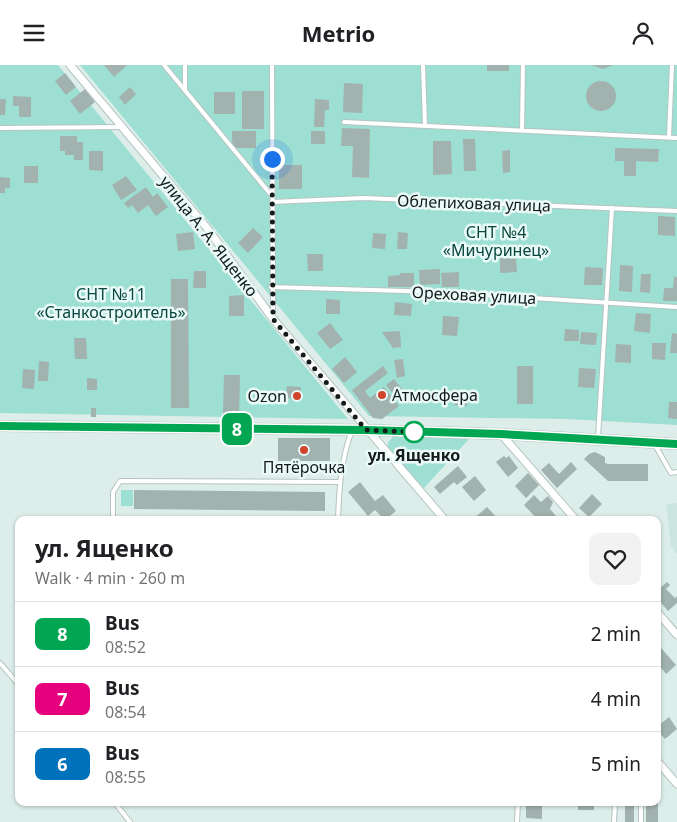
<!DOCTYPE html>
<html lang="en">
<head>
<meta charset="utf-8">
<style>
  :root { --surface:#fff; --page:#f2f2f2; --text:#202124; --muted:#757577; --line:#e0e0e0 }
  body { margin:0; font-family:"Noto Sans",sans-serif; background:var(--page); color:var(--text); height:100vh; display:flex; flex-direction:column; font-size:19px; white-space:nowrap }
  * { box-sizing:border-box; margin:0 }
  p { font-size:16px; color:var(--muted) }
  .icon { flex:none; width:28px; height:28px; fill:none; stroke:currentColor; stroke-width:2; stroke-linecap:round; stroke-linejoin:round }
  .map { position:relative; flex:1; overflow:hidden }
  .sheet { position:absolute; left:15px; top:451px; width:646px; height:290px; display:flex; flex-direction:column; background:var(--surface); border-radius:10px; box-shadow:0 1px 4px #0004 }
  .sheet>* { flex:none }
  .badge { padding:0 10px; border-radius:8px; font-size:18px; line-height:32px }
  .you { position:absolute; width:25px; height:25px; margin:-12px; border:4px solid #fff; border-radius:50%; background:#1a73e8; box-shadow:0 0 0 8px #1a73e833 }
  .map>.badge { position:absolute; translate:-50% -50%; box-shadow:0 0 0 2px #fff }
  .round { display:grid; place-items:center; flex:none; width:52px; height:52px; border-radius:10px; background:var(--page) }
  .summary { display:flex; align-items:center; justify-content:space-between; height:85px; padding:0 20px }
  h1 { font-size:24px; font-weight:700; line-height:38px }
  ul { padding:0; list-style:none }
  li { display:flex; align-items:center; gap:15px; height:65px; padding:0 20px; border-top:1px solid var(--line) }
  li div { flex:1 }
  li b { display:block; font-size:19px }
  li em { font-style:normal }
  li .badge { min-width:55px; font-weight:700; text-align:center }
  header { display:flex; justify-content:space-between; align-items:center; height:65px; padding:0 20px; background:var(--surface); font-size:22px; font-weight:700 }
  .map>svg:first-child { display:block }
</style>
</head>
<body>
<header><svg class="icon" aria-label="menu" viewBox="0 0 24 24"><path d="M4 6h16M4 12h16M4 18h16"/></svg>Metrio<svg class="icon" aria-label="person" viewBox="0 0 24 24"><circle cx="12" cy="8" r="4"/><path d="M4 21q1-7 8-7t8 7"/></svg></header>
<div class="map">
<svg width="677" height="757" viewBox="0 0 677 757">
  <rect width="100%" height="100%" fill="#dcedea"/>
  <path fill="#cae5df" d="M 677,438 L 677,489 L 671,481 L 666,439 Z"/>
  <path fill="#9edfd3" d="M 0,0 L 58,0 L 348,354 L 0,348 Z
    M 80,0 L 677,0 L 677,360 L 567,354 L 369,351 Z
    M 395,370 L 402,370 L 469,374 L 424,423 L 388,385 L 388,377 Z
    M 121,425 L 133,425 L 133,441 L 121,441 Z"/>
  <path fill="#a2b2af" d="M 104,0 L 127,0 L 114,12 Z
    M 487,0 L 509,0 L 509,6 L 487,6 Z
    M 591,0 L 613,0 L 603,4 Z
    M 65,8 L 76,22 L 66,30 L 55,16 Z
    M586 31a15 15 0 1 1 30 0a15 15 0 1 1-30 0Z
    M 344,18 L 363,19 L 362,48 L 343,47 Z
    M 130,22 L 136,29 L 125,40 L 119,32 Z
    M 85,24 L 95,37 L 80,49 L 70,36 Z
    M 242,26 L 264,26 L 264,64 L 242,64 Z
    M 214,27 L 235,27 L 235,49 L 214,49 Z
    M 13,31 L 31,32 L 31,52 L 19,52 L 19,41 L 13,41 Z
    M 0,34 L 6,34 L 5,50 L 0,50 Z
    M 315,34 L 329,35 L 329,45 L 325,45 L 324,62 L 314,62 Z
    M 342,63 L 370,64 L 369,113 L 352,112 L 353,81 L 341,81 Z
    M 232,66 L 256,66 L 256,83 L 235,83 L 232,77 Z
    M 311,66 L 325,66 L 325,79 L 311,79 Z
    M 60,71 L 77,71 L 77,77 L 83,77 L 83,95 L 74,95 L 74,90 L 65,90 L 65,86 L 60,86 Z
    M 463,74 L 475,74 L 476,106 L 464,106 Z
    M 433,76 L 451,76 L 452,109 L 433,110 Z
    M 615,83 L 659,84 L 658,97 L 636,96 L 636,111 L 624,111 L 624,96 L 615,96 Z
    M 510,85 L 510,107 L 503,108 L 502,86 Z
    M 89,86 L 103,86 L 103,106 L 89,105 Z
    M 279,100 L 302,100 L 302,124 L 279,124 Z
    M 24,101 L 38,101 L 38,118 L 24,118 Z
    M 126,111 L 137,125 L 121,135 L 112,120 Z
    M 0,112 L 10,113 L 10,123 L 5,123 L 5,128 L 0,128 Z
    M 146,122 L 153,132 L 157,128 L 168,142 L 156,151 L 148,140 L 138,148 L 132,140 L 128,143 L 124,138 Z
    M 658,151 L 675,152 L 675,171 L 658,170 Z
    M 253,163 L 263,172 L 248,188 L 238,178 Z
    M 193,167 L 195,184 L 178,186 L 176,169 Z
    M 398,167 L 408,168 L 407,184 L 397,184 Z
    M 373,168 L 386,169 L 385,184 L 372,183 Z
    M 307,189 L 323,189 L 323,206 L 308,206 Z
    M 500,192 L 516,192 L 517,207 L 500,208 Z
    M 620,200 L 633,201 L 632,227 L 619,226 Z
    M 585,202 L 603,203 L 602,220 L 584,220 Z
    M 440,204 L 440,219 L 420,220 L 419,205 Z
    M 194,206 L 206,206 L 206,223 L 193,223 Z
    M 459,207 L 459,222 L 442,222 L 441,208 Z
    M 400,208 L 414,208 L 414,222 L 388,222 L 388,211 L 400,210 Z
    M 641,209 L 651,209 L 650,228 L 640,227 Z
    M 674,212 L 677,212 L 677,236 L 663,236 L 664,223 L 673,223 Z
    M 171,214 L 188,214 L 189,343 L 171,343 Z
    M 244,230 L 244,251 L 229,251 L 229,231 Z
    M 326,234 L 340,235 L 340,249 L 326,249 Z
    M 395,237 L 412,239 L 411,251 L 394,250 Z
    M 636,248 L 651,249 L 650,268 L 634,266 Z
    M 443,251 L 459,252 L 457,271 L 442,270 Z
    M 330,258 L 343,275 L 330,284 L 317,268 Z
    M 565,264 L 579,265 L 579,276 L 564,276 Z
    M 400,266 L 401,282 L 393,283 L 382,267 Z
    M 581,267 L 597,268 L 596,280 L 580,279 Z
    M 672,268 L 677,269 L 677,288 L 670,288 Z
    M 74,273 L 86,273 L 87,294 L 75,294 Z
    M 652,278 L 666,278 L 665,295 L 652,294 Z
    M 616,279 L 631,280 L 631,298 L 615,297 Z
    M 345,292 L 357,307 L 344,318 L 332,304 Z
    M 403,294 L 405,311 L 397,313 L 394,295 Z
    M 39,296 L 49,297 L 48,316 L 38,316 Z
    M 383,301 L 388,308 L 365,326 L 370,333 L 384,322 L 399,341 L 382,354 L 373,353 L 352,325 Z
    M 517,301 L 533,301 L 533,339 L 517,339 Z
    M 579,303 L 596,304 L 594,323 L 578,322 Z
    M 23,304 L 35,305 L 34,324 L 22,323 Z
    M 224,310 L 240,310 L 239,349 L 223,349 Z
    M 87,313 L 97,314 L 97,325 L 87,325 Z
    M 394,314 L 405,328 L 397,334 L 386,320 Z
    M 287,321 L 301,322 L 300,334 L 286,333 Z
    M 455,326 L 468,327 L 467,341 L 454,340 Z
    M 669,337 L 677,337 L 677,354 L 668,353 Z
    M 91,343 L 96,343 L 96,352 L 91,352 Z
    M 278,373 L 330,373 L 330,396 L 278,396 Z
    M 595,387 L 605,392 L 605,398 L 608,399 L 648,399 L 648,416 L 608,416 L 584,394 L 589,389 Z
    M 504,391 L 506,393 L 509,391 L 518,403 L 508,412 L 496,397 Z
    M 571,397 L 577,404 L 557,423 L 541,405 L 549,398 L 559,409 Z
    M 458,401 L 467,412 L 457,420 L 454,417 L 440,429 L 434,422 Z
    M 528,408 L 539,420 L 526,433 L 515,421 Z
    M 475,411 L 486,425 L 474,436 L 462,422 Z
    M 360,417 L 375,436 L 383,430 L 396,446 L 385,455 L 375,445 L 368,451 L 348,427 Z
    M 134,425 L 325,427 L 325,446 L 134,444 Z
    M 592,429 L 602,439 L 589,452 L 579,443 Z
    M 534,430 L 541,437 L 548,431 L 553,437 L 550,444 L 556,451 L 551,455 L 538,455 L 524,440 Z
    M 487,442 L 499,455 L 472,455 Z
    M 667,517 L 670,520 L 666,524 L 675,533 L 677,531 L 677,538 L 668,546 L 658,534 L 658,525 Z
    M 661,583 L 676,600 L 666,609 L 658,599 L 658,585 Z
    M 669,652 L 677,664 L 665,674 L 658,666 L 658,661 Z
    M 526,738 L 542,738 L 542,754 L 526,753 Z
    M 578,738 L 594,738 L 594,745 L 578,745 Z
    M 625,738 L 634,738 L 634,757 L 625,757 Z
    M 646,738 L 658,738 L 658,757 L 646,757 Z"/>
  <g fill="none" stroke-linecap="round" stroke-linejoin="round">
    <g stroke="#b5c5c2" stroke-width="6">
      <path id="service" d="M 164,0 L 272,131
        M 272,0 L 273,250
        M 423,0 L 425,61
        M 185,25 L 185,0
        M 344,57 L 677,73
        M 0,63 L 121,62
        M 522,65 L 523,0
        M 669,72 L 672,0
        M 272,137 L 363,133 L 677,146
        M 271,222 L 438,227 L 677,242
        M 598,373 L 612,143
        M 655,380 L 671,408 L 677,407
        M 146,455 L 113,454 L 113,427 L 120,416 L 339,417
        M 338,455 C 339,423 341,395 352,365
        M 0,598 L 19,620
        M 115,738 L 130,757
        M 517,757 L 518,738
        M 614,757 L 615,738
        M 641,757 L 641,738"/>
    </g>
    <g stroke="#b5c5c2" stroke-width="9">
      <path id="minor" d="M 70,0 L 207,163 L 273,254 L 445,455
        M 501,369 L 576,455
        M 658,548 L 677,570
        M 658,697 L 677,719"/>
    </g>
    <g stroke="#b5c5c2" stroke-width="12">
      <path id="secondary" d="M 0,361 L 366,365 L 501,369 L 677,379"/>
    </g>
    <use href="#service" stroke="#fff" stroke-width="4"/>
    <use href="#minor" stroke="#fff" stroke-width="7"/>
    <use href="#secondary" stroke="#fff" stroke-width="10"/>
  </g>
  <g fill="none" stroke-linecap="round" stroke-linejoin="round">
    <g stroke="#fff" stroke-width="11">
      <path id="line" d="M 0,361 L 366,365 L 501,369 L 677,379"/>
    </g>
    <use href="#line" stroke="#00a651" stroke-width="8"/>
    <path stroke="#151b1a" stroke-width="5" stroke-dasharray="0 9" d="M 272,94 L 273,254 L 366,365 L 414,367"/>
  </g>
  <g fill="#d0442c" stroke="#e9faf7" stroke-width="2">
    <circle cx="382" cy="330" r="5"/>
    <circle cx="297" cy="331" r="5"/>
    <circle cx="304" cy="385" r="5"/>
  </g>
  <circle fill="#fff" stroke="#00a651" stroke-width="2.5" cx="414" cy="367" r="10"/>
  <g text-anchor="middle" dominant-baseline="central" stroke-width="5" stroke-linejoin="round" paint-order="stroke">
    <g font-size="16" fill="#151b1a" stroke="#e9faf7">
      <text transform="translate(474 138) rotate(2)">Облепиховая улица</text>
      <text transform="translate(209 171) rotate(52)">улица А. А. Ященко</text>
      <text transform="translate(474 230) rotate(3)">Ореховая улица</text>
    </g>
    <g font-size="16" fill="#09463e" stroke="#e9faf7">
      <text x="496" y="167">СНТ №4<tspan x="496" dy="18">«Мичуринец»</tspan></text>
      <text x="111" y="229">СНТ №11<tspan x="111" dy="18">«Станкостроитель»</tspan></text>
    </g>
    <g font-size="16" fill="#151b1a" stroke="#e9faf7" text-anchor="start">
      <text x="392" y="330">Атмосфера</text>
      <text x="287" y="331" text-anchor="end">Ozon</text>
      <text x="304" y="402" text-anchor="middle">Пятёрочка</text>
    </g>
    <g font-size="16" font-weight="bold" fill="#151b1a" stroke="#e9faf7">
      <text x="414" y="390">ул. Ященко</text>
    </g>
  </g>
</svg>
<div class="you" style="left:272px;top:94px"></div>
<b class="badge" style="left:237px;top:364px;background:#00a651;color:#fff">8</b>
<section class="sheet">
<div class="summary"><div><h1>ул. Ященко</h1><p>Walk · 4 min · 260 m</p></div><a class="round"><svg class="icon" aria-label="heart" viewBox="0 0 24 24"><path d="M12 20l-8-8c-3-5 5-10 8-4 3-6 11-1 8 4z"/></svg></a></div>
<ul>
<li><span class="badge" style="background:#00a651;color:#fff">8</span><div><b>Bus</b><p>08:52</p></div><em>2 min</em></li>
<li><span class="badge" style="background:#e6007e;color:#fff">7</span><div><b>Bus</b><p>08:54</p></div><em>4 min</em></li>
<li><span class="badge" style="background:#0072bc;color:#fff">6</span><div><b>Bus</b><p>08:55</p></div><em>5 min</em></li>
</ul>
</section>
</div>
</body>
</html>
